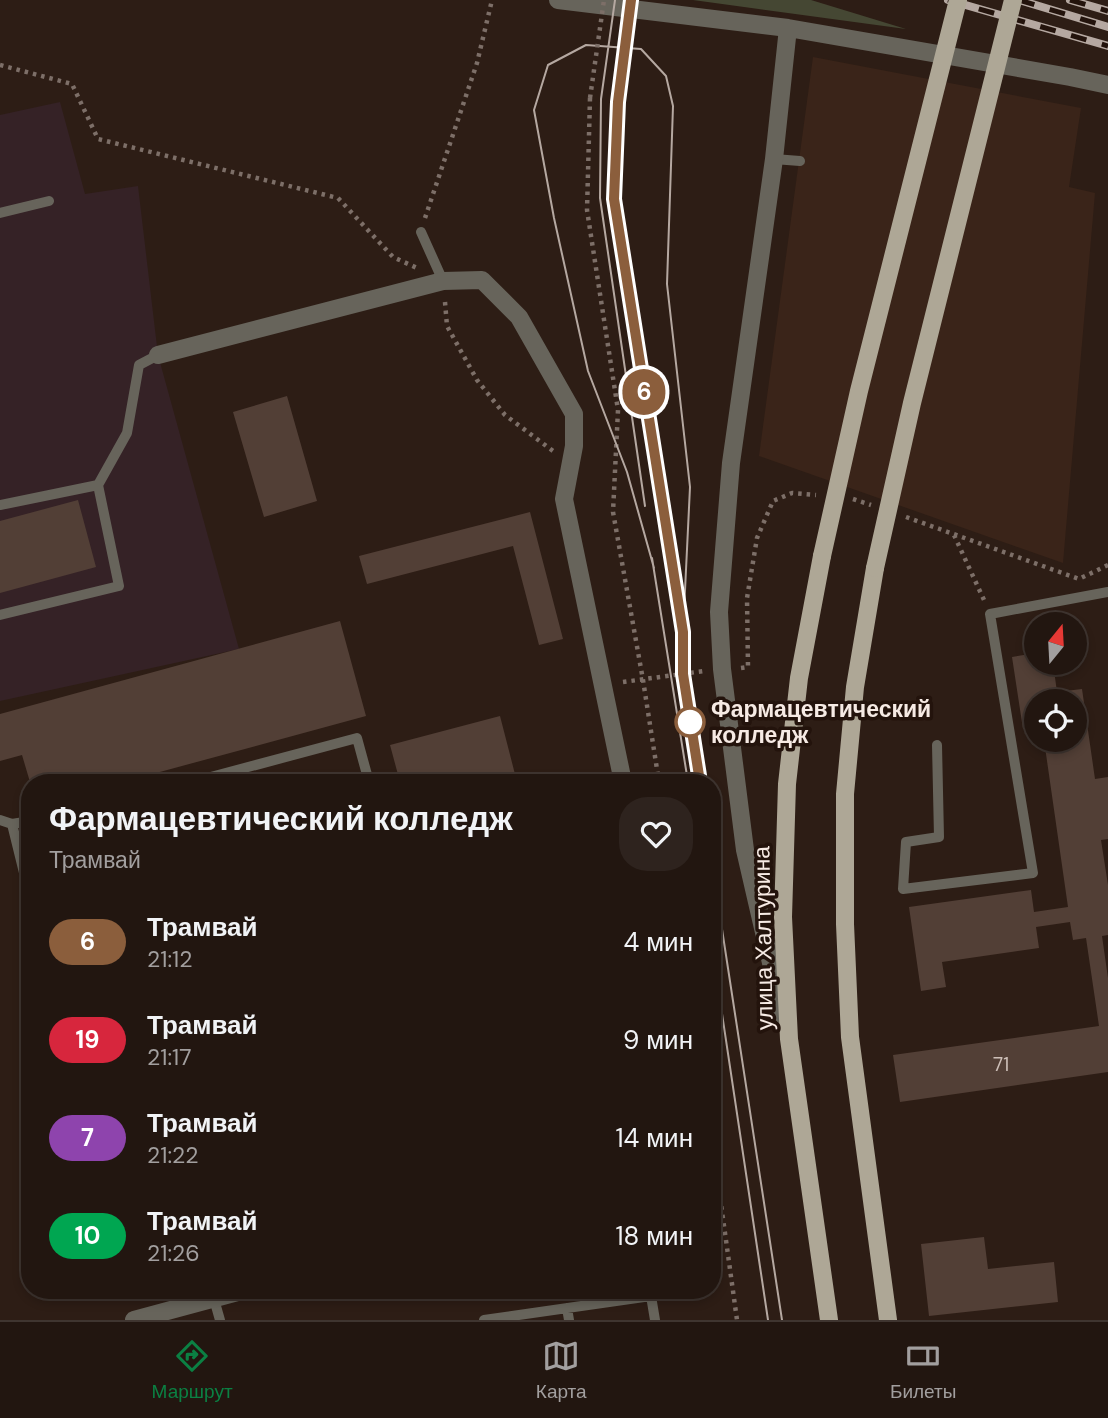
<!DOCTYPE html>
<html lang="ru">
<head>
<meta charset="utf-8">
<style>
  :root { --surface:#221610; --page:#2e231e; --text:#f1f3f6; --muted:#a29f9f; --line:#3f3530; --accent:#0b8043 }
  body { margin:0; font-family:"DM Sans",sans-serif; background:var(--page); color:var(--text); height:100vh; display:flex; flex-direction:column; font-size:26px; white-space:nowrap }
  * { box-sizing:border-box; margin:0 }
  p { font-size:23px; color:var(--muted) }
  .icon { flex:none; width:38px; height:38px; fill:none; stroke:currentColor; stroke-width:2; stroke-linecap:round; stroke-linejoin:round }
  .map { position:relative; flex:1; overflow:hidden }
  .drawer { position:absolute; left:21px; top:774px; width:700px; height:525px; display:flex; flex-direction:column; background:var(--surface); border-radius:28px; box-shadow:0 4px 10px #0003,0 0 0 2px var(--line) }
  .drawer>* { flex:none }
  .badge { padding:0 14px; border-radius:23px; font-size:24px; line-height:46px }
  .needle { width:46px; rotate:18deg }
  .tools { position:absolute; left:1024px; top:612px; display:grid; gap:14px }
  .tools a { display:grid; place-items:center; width:63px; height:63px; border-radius:50%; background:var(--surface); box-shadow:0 4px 10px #0003,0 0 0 2px var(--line); font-size:35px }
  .map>.badge { position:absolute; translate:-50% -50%; box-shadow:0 0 0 4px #fff }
  .round { display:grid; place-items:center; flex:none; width:74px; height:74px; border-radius:28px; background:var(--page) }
  .overview { display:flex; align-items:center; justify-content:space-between; height:119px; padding:0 28px }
  h1 { font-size:33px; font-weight:600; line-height:52px }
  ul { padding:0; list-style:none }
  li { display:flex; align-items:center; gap:21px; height:98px; padding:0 28px }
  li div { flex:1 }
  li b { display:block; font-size:26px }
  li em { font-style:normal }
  li .badge { min-width:77px; font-weight:700; text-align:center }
  .tab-bar { display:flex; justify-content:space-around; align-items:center; height:98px; border-top:2px solid var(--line); background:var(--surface); font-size:19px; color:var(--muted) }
  .tab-bar a { display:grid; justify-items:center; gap:4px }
  .tab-bar .on { color:var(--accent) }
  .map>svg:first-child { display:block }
</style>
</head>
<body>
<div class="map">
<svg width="1108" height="1320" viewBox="0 0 1108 1320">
  <rect width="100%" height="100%" fill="#2d1d15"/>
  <path fill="#3a2419" d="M 813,57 L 1081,108 L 1069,187 L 1095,193 L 1063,563 L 759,456 Z"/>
  <path fill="#352226" d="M 60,102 L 85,194 L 138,186 L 158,355 L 239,649 L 0,701 L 0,115 Z"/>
  <path fill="#454733" d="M 693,0 L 811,0 L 906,29 Z"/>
  <path fill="#523f36" d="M 287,396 L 317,501 L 264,517 L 233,412 Z
    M 78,500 L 96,567 L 0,593 L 0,521 Z
    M 530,512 L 563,639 L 539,645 L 513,546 L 367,584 L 359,556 Z
    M 340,621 L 366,716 L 123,782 L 30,782 L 22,755 L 0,761 L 0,714 Z
    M 1036,653 L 1036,663 L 1053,663 L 1057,692 L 1082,689 L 1095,779 L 1108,777 L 1108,839 L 1101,840 L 1108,885 L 1108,935 L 1102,936 L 1108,978 L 1108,1072 L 900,1102 L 893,1055 L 1099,1026 L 1086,938 L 1073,940 L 1070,922 L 1036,927 L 1039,948 L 942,962 L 946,987 L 921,991 L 909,907 L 1031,890 L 1034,912 L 1068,907 L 1044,740 L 1074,740 L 1074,702 L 1036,702 L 1036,727 L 1023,729 L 1012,657 Z
    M 500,716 L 517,782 L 400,782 L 390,745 Z
    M 984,1237 L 988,1269 L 1054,1262 L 1058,1302 L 929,1316 L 921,1244 Z"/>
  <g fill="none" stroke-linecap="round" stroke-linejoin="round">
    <path stroke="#7d6f68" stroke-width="4.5" stroke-dasharray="3.5 5" stroke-linecap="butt" d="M 0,65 L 72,84 L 98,139 L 338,198 L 393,257 L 417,268
      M 590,98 L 587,210 L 618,410 L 613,512 L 643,680 L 659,782
      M 425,218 L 477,63 L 492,0
      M 445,302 L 447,326 L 477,380 L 505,415 L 553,451
      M 853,499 L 871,505
      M 906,517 L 1079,579 L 1108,565
      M 954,535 L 984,600
      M 741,668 L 748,667 L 747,598 L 757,538 L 773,501 L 792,493 L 816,495
      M 623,682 L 704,671
      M 712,1139 L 737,1320"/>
    <path stroke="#67645b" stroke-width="10" d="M 774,159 L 800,161
      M 0,213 L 49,201
      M 421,232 L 443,281
      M 0,505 L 98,485 L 127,433 L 139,365 L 158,355
      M 0,615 L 119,586 L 98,485
      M 937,745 L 939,837 L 906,842 L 903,889 L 1033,873 L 990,614 L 1108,592
      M 192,782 L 357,738 L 369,782
      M 0,820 L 12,824 L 30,897
      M 12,824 L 30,821
      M 650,1290 L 655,1320
      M 214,1299 L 220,1320
      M 567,1308 L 569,1320
      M 484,1320 L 651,1296"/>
    <path stroke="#67645b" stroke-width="18" d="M 158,355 L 443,281 L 482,280 L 519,317 L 574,414 L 574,446 L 564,499 L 623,782
      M 134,1320 L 245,1290"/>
    <path stroke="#67645b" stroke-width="18" d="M 558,0 L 788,28 L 1070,77 L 1108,85
      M 783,1015 L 745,850 L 722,669 L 719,612 L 731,463 L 774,159 L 788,28"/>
    <path stroke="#aea796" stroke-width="18" d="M 822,556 L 799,678 L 787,784 L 783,917 L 789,1039 L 829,1320
      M 875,568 L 855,687 L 845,794 L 845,924 L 850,1037 L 888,1320"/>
    <path stroke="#b5a8a1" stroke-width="2" d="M 615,0 L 601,99 L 600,198 L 645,506
      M 631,0 L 618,101 L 614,199 L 683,632 L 683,674 L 700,782
      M 652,558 L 688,782
      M 654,568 L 627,472 L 588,371 L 554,218 L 534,110 L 548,65 L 586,45 L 641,49 L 666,76 L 673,106 L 667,284 L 690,487 L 683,632
      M 712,864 L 782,1320
      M 712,947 L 768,1320"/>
    <g stroke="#b5a8a1" stroke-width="8">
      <path id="rail" d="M 948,0 L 1108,46
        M 1019,0 L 1108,27
        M 1070,0 L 1108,11"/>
    </g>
    <use href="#rail" stroke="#23130c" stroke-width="5" stroke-dasharray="16" stroke-linecap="butt"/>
    <path stroke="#7d6f68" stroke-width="4.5" stroke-dasharray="3.5 5" stroke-linecap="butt" d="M 590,98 L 604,0"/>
    <path stroke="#aea796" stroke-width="18" d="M 822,556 L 859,391 L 958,0
      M 875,568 L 912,403 L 1013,0"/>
  </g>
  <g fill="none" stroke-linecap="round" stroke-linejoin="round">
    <g stroke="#fff" stroke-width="16">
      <path id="line" d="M 631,0 L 618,102 L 614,199 L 683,632 L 683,674 L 700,782"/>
    </g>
    <use href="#line" stroke="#8b5e3c" stroke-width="10"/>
  </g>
  <circle fill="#fff" stroke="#8b5e3c" stroke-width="3.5" cx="690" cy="722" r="14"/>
  <g text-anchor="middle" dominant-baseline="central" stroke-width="7" stroke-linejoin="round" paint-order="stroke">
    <g font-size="19" fill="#cdbfb8">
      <text x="1001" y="1064">71</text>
    </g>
    <g font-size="23" font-weight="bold" fill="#f6eae4" stroke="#23130c" text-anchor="start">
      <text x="711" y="709">Фармацевтический<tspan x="711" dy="26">колледж</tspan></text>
    </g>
    <g font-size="23" fill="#f6eae4" stroke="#23130c">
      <text transform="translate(763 938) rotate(-91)">улица Халтурина</text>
    </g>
  </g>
</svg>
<div class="tools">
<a><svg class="needle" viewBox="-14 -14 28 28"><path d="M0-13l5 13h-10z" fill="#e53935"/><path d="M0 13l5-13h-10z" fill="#a29f9f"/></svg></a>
<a><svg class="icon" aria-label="locate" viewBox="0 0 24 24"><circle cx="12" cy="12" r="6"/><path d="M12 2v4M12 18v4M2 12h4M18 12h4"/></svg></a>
</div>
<b class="badge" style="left:644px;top:392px;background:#8b5e3c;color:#fff">6</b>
<section class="drawer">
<div class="overview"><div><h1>Фармацевтический колледж</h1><p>Трамвай</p></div><a class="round"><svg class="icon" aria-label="heart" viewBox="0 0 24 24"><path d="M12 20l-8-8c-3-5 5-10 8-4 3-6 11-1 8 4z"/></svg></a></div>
<ul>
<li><span class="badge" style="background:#8b5e3c;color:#fff">6</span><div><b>Трамвай</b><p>21:12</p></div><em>4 мин</em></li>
<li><span class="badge" style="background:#d7263d;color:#fff">19</span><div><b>Трамвай</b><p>21:17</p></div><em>9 мин</em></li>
<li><span class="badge" style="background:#8e44ad;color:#fff">7</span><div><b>Трамвай</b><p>21:22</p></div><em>14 мин</em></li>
<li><span class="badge" style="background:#00a651;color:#fff">10</span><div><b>Трамвай</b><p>21:26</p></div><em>18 мин</em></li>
</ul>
</section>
</div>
<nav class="tab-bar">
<a class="on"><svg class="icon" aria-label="directions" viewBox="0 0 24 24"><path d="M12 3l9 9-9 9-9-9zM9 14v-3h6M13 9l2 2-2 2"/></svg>Маршрут</a>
<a><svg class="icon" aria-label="map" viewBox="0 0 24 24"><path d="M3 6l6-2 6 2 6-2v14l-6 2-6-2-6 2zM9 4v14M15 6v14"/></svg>Карта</a>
<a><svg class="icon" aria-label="tickets" viewBox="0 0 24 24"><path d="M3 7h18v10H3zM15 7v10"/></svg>Билеты</a>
</nav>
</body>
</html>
